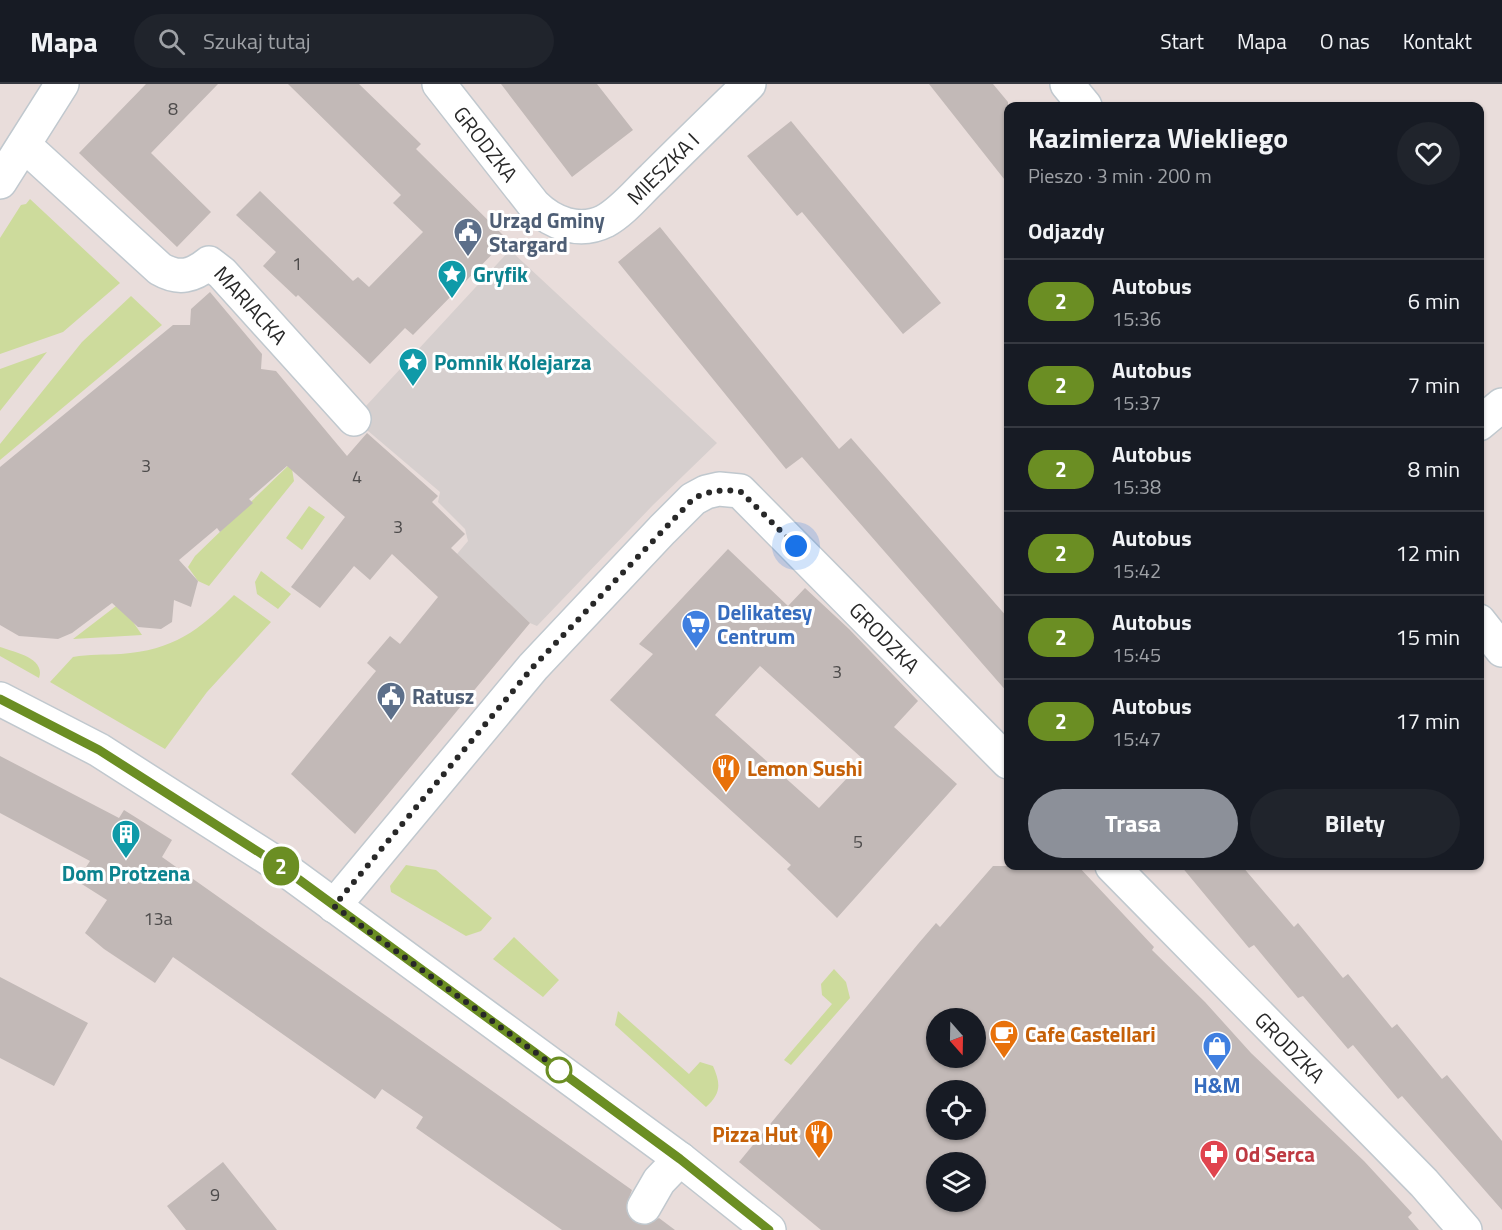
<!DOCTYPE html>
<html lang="pl">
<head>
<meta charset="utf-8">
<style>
  :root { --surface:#171b24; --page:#20242c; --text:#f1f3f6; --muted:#9ea1a6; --line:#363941; --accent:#8c9099 }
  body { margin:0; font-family:"Titillium Web",sans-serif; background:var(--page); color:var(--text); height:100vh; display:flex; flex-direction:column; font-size:22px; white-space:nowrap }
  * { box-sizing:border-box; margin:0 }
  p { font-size:20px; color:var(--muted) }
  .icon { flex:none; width:33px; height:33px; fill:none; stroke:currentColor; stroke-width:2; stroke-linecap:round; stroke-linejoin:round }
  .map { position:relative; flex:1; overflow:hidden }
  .panel { position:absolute; left:1004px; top:18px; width:480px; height:768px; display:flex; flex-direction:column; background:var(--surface); border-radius:12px; box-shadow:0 2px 4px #0004 }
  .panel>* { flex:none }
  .badge { padding:0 12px; border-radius:20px; font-size:21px; line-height:39px }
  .needle { width:39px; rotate:160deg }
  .tools { position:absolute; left:926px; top:924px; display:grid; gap:12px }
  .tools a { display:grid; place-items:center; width:60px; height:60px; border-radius:50%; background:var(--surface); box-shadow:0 2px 4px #0004; font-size:30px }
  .you { position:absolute; width:30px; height:30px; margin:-15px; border:4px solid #fff; border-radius:50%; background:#1a73e8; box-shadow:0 0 0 9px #1a73e833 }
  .map>.badge { position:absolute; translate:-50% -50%; box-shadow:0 0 0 3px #fff }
  h2 { padding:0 24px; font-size:22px; line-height:54px }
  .round { display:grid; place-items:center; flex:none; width:63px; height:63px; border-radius:32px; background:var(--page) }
  .overview { display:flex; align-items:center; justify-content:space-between; height:102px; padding:0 24px }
  h1 { font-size:28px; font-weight:700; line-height:45px }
  .cta { display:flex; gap:12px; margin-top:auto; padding:12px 24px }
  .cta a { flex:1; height:69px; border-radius:36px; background:var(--accent); color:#fff; font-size:24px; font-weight:700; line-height:69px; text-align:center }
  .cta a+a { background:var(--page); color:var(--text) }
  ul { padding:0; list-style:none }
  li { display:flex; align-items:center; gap:18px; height:84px; padding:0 24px; border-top:2px solid var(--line) }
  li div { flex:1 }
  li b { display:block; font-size:22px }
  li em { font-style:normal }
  li .badge { min-width:66px; font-weight:700; text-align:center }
  header { display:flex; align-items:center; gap:36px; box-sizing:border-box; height:84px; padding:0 30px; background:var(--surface); border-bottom:2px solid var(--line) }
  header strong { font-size:28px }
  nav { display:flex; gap:33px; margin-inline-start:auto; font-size:21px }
  .search { width:420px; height:54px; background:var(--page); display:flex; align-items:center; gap:15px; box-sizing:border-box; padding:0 21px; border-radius:33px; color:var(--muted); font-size:22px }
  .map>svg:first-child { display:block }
</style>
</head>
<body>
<header>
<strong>Mapa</strong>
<div class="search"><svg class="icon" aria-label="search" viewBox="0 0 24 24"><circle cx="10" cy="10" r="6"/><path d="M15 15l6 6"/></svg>Szukaj tutaj</div>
<nav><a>Start</a><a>Mapa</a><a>O nas</a><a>Kontakt</a></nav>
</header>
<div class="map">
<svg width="1502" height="1146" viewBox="0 0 1502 1146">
  <rect width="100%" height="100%" fill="#e9dddb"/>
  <path fill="#cddb9c" d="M 30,115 L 120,199 L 63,248 L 0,270 L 0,154 L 21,121 L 26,120 Z
    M 131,212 L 162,241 L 0,376 L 0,360 L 82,258 Z
    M 47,268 L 0,327 L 0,285 Z
    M 291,379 L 294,397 L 209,502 L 198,497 L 188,483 L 195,472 Z
    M 309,422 L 325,433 L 302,466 L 286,454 Z
    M 261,487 L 291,510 L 278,525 L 257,510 L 255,498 Z
    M 234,511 L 271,538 L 207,608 L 165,665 L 50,598 L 73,573 C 89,570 105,571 121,570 C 173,566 199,547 234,511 Z
    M 120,519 L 142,551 L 73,555 Z
    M 0,563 C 14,568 46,574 39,594 L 0,572 Z
    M 406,781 L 436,786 L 492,834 L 481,847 L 466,852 L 391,808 L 390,802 Z
    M 514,853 L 559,896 L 543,913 L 493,875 Z
    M 834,885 L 846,898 L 850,914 L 791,981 L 784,976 L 832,920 L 822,911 L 821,900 Z
    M 618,927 L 689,990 L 700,978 L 713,982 C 721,1000 721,1010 706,1023 L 615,941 Z"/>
  <path fill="#d6cfce" d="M 510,166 L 717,359 L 653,421 L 537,542 L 530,539 L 457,470 L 468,457 L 465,445 L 438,418 L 440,408 L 354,335 Z"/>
  <path fill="#c2b9b7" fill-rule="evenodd" d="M 146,0 L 218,0 L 151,69 L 211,128 L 177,163 L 79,69 Z
    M 288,0 L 359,0 L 421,60 L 416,65 L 507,155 L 413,251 L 405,244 L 370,280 L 298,211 L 296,213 L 263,182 L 276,168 L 236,131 L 260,107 L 353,197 L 358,193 L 369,203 L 423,148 L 393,119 L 401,111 Z
    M 501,0 L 597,0 L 633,46 L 572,93 Z
    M 929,0 L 993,0 L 1008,18 L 1008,100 Z
    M 791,37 L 941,219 L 903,250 L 802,128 L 797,132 L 747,72 Z
    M 660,143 L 839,365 L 851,354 L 1008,534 L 1008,609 L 802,373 L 786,385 L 618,178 Z
    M 210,208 L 262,270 L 261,285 L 276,287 L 347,372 L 367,349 L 438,412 L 432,418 L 465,450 L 451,464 L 530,539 L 355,750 L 291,690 L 376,587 L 367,579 L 390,552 L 400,560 L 438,513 L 392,470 L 370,496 L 354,482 L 320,524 L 291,503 L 345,433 L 287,382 L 249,415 L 253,419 L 220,448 L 217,444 L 179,476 L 198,497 L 191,523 L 174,516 L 172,538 L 161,545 L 138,543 L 112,519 L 72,549 L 58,555 L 19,552 L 0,541 L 0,383 L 173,241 L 190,241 L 191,225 Z
    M 728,465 L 788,522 L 805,504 L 849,545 L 918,617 L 894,643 L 957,700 L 837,834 L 787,785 L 791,781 L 610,616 L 653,570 L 639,560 ZM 760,582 L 864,676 L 819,724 L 715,631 Z
    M 0,672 L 119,734 L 124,726 L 172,756 L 162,773 L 632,1106 L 625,1124 L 628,1132 L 634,1139 L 645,1142 L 659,1134 L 675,1146 L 562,1146 L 416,1044 L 423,1033 L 382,1005 L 375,1015 L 173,873 L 155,899 L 104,865 L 85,849 L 107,816 L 77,797 L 90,777 L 0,729 Z
    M 993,782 L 1078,782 L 1154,863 L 1152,866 L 1205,918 L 1251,969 L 1364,1077 L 1412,1129 L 1408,1133 L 1419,1146 L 821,1146 L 739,1078 L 918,860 L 936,839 L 940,843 ZM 936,934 L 975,934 L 975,974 L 936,974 ZM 936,1006 L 975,1006 L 975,1046 L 936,1046 ZM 936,1078 L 975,1078 L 975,1118 L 936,1118 Z
    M 1181,782 L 1242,782 L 1294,843 L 1298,839 L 1343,894 L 1348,890 L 1392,944 L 1397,940 L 1442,995 L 1447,991 L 1502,1057 L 1502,1126 L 1402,1012 L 1398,1015 L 1353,961 L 1348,965 L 1303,912 L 1298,914 L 1254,861 L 1249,864 Z
    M 0,893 L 88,939 L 54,1002 L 0,974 Z
    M 223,1078 L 277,1146 L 186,1146 L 167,1122 Z"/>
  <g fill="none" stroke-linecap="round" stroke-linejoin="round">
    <path stroke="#c2b9b7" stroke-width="33" stroke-dasharray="33 16" stroke-linecap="butt" d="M 628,1146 L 644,1123"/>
    <g stroke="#c0c8ce" stroke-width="36">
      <g id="minor">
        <path id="s1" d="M 439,0 L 534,121 C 552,139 579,150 605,137 C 623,127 638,108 653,94 C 685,62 717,31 749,0"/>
        <path d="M 1067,0 L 1085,22"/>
        <path id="s2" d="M 24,61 L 160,185 C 179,196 193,192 209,179 L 222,189 L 354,335"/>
        <path d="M 0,98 L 62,0"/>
        <path d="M 1479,340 L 1502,321"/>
        <path d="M 1479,537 L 1502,566"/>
        <path d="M 0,615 L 99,666 L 279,781 L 680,1075 L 769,1146"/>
        <path id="s3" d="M 1112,782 L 1424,1099 L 1465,1146"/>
        <path id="s4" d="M 334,822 L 533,583 L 662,446 L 693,415 L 706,408 L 719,405 L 740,407 L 1008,678"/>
        <path d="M 644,1123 L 659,1097 L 680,1075"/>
      </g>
    </g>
    <use href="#minor" stroke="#fff" stroke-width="33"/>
  </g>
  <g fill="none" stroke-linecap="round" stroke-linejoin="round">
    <g stroke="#fff" stroke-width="14">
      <path id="line" d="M 0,615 L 99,666 L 279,781 L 680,1075 L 769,1146"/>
    </g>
    <use href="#line" stroke="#6b8e23" stroke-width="9"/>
    <path stroke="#282828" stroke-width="6" stroke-dasharray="0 10.8" d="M 559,986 L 565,990 L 334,822 L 533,583 L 693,415 C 709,406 721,406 740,407 L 796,462"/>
  </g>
  <defs>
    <g id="civic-pin" transform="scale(1.5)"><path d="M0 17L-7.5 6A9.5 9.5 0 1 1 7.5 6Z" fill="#5c6f8a" stroke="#fff"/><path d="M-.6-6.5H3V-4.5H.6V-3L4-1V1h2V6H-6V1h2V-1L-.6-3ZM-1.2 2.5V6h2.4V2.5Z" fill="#fff"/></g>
    <g id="sight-pin" transform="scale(1.5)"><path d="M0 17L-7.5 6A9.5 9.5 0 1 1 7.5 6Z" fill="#0f9aa8" stroke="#fff"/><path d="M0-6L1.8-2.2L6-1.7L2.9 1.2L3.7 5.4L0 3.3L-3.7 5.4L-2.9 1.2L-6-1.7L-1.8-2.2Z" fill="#fff"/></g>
    <g id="supermarket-pin" transform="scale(1.5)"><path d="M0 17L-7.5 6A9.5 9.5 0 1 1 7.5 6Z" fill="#3f7fe0" stroke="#fff"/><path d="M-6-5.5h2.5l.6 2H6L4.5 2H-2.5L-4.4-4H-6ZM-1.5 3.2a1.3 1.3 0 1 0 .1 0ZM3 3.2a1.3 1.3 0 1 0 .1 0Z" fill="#fff"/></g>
    <g id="restaurant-pin" transform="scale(1.5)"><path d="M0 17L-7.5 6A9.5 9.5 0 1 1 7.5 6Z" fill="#e8710a" stroke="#fff"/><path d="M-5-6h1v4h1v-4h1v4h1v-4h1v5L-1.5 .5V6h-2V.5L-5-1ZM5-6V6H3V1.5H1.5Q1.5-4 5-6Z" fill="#fff"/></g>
    <g id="building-pin" transform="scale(1.5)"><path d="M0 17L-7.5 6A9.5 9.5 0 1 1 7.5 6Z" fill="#0f9aa8" stroke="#fff"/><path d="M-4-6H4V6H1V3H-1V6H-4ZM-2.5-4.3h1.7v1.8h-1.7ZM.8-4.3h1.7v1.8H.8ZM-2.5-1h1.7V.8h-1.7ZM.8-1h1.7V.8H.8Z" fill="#fff"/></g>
    <g id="cafe-pin" transform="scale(1.5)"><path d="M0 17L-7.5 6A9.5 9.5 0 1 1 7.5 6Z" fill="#e8710a" stroke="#fff"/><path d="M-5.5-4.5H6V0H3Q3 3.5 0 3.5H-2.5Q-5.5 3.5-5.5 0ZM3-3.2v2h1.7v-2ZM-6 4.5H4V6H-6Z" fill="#fff"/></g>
    <g id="shop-pin" transform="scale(1.5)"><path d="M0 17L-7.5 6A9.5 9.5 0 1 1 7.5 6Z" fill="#3f7fe0" stroke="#fff"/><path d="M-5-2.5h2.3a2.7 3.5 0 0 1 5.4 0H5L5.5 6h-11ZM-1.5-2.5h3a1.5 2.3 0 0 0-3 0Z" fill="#fff"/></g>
    <g id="pharmacy-pin" transform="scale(1.5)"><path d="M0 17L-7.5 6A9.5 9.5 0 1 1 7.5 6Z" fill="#e0444e" stroke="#fff"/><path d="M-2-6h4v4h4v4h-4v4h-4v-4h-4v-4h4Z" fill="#fff"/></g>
  </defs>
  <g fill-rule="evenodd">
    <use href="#civic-pin" x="468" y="148"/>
    <use href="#sight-pin" x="452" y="190"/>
    <use href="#sight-pin" x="413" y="278"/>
    <use href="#supermarket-pin" x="696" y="540"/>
    <use href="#civic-pin" x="391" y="612"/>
    <use href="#restaurant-pin" x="726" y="684"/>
    <use href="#building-pin" x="126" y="750"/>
    <use href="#cafe-pin" x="1004" y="950"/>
    <use href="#shop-pin" x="1217" y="962"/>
    <use href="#restaurant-pin" x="819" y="1050"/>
    <use href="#pharmacy-pin" x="1214" y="1070"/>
  </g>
  <circle fill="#fff" stroke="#6b8e23" stroke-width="3" cx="559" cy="986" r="12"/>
  <g text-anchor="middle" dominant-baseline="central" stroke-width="6" stroke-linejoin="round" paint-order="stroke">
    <g font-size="18" fill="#4e4c4c">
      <text x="173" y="24">8</text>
      <text x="297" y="179">1</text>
      <text x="146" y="381">3</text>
      <text x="357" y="392">4</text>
      <text x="398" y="442">3</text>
      <text x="837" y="587">3</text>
      <text x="858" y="757">5</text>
      <text x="158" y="834">13a</text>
      <text x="215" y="1110">9</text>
    </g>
    <g font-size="21" fill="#282828" stroke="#fff">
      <text stroke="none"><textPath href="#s1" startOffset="76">GRODZKA</textPath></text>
      <text stroke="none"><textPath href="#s1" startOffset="310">MIESZKA I</textPath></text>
      <text stroke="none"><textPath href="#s2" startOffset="297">MARIACKA</textPath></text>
      <text stroke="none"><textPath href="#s4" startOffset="798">GRODZKA</textPath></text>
      <text stroke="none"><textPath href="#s3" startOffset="254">GRODZKA</textPath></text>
    </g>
    <g font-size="21" font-weight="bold" fill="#4e5e75" stroke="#fff" text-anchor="start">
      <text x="489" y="136">Urząd Gminy<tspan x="489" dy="24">Stargard</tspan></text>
      <text x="412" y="612">Ratusz</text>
    </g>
    <g font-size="21" font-weight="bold" fill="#0d838f" stroke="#fff" text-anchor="start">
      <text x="473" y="190">Gryfik</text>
      <text x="434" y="278">Pomnik Kolejarza</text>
      <text x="126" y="789" text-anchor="middle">Dom Protzena</text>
    </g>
    <g font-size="21" font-weight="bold" fill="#366cbe" stroke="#fff" text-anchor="start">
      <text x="717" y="528">Delikatesy<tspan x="717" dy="24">Centrum</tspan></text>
      <text x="1217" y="1001" text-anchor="middle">H&amp;M</text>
    </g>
    <g font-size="21" font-weight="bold" fill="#c56008" stroke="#fff" text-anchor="start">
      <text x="747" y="684">Lemon Sushi</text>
      <text x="1025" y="950">Cafe Castellari</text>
      <text x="798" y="1050" text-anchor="end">Pizza Hut</text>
    </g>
    <g font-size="21" font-weight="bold" fill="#be3a42" stroke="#fff" text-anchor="start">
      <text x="1235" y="1070">Od Serca</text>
    </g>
  </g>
</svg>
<div class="tools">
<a><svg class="needle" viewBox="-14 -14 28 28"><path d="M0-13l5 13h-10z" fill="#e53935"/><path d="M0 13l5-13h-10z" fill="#9ea1a6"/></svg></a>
<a><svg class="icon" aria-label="locate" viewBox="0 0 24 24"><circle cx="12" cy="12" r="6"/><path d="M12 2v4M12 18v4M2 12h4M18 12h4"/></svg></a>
<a><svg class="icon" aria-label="layers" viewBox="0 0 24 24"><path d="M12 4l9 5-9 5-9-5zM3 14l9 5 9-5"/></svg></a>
</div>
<div class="you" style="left:796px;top:462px"></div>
<b class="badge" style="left:281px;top:782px;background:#6b8e23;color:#fff">2</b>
<section class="panel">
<div class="overview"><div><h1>Kazimierza Wiekliego</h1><p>Pieszo · 3 min · 200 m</p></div><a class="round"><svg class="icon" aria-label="heart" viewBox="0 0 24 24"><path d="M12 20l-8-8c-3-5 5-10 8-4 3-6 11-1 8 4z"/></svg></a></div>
<h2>Odjazdy</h2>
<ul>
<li><span class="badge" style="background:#6b8e23;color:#fff">2</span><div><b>Autobus</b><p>15:36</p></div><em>6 min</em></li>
<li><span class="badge" style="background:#6b8e23;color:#fff">2</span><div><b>Autobus</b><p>15:37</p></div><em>7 min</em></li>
<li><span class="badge" style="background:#6b8e23;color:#fff">2</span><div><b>Autobus</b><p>15:38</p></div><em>8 min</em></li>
<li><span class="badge" style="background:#6b8e23;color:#fff">2</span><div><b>Autobus</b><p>15:42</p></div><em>12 min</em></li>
<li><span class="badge" style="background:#6b8e23;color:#fff">2</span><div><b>Autobus</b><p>15:45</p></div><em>15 min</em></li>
<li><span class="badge" style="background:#6b8e23;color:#fff">2</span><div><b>Autobus</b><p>15:47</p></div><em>17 min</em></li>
</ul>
<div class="cta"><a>Trasa</a><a>Bilety</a></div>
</section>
</div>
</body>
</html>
